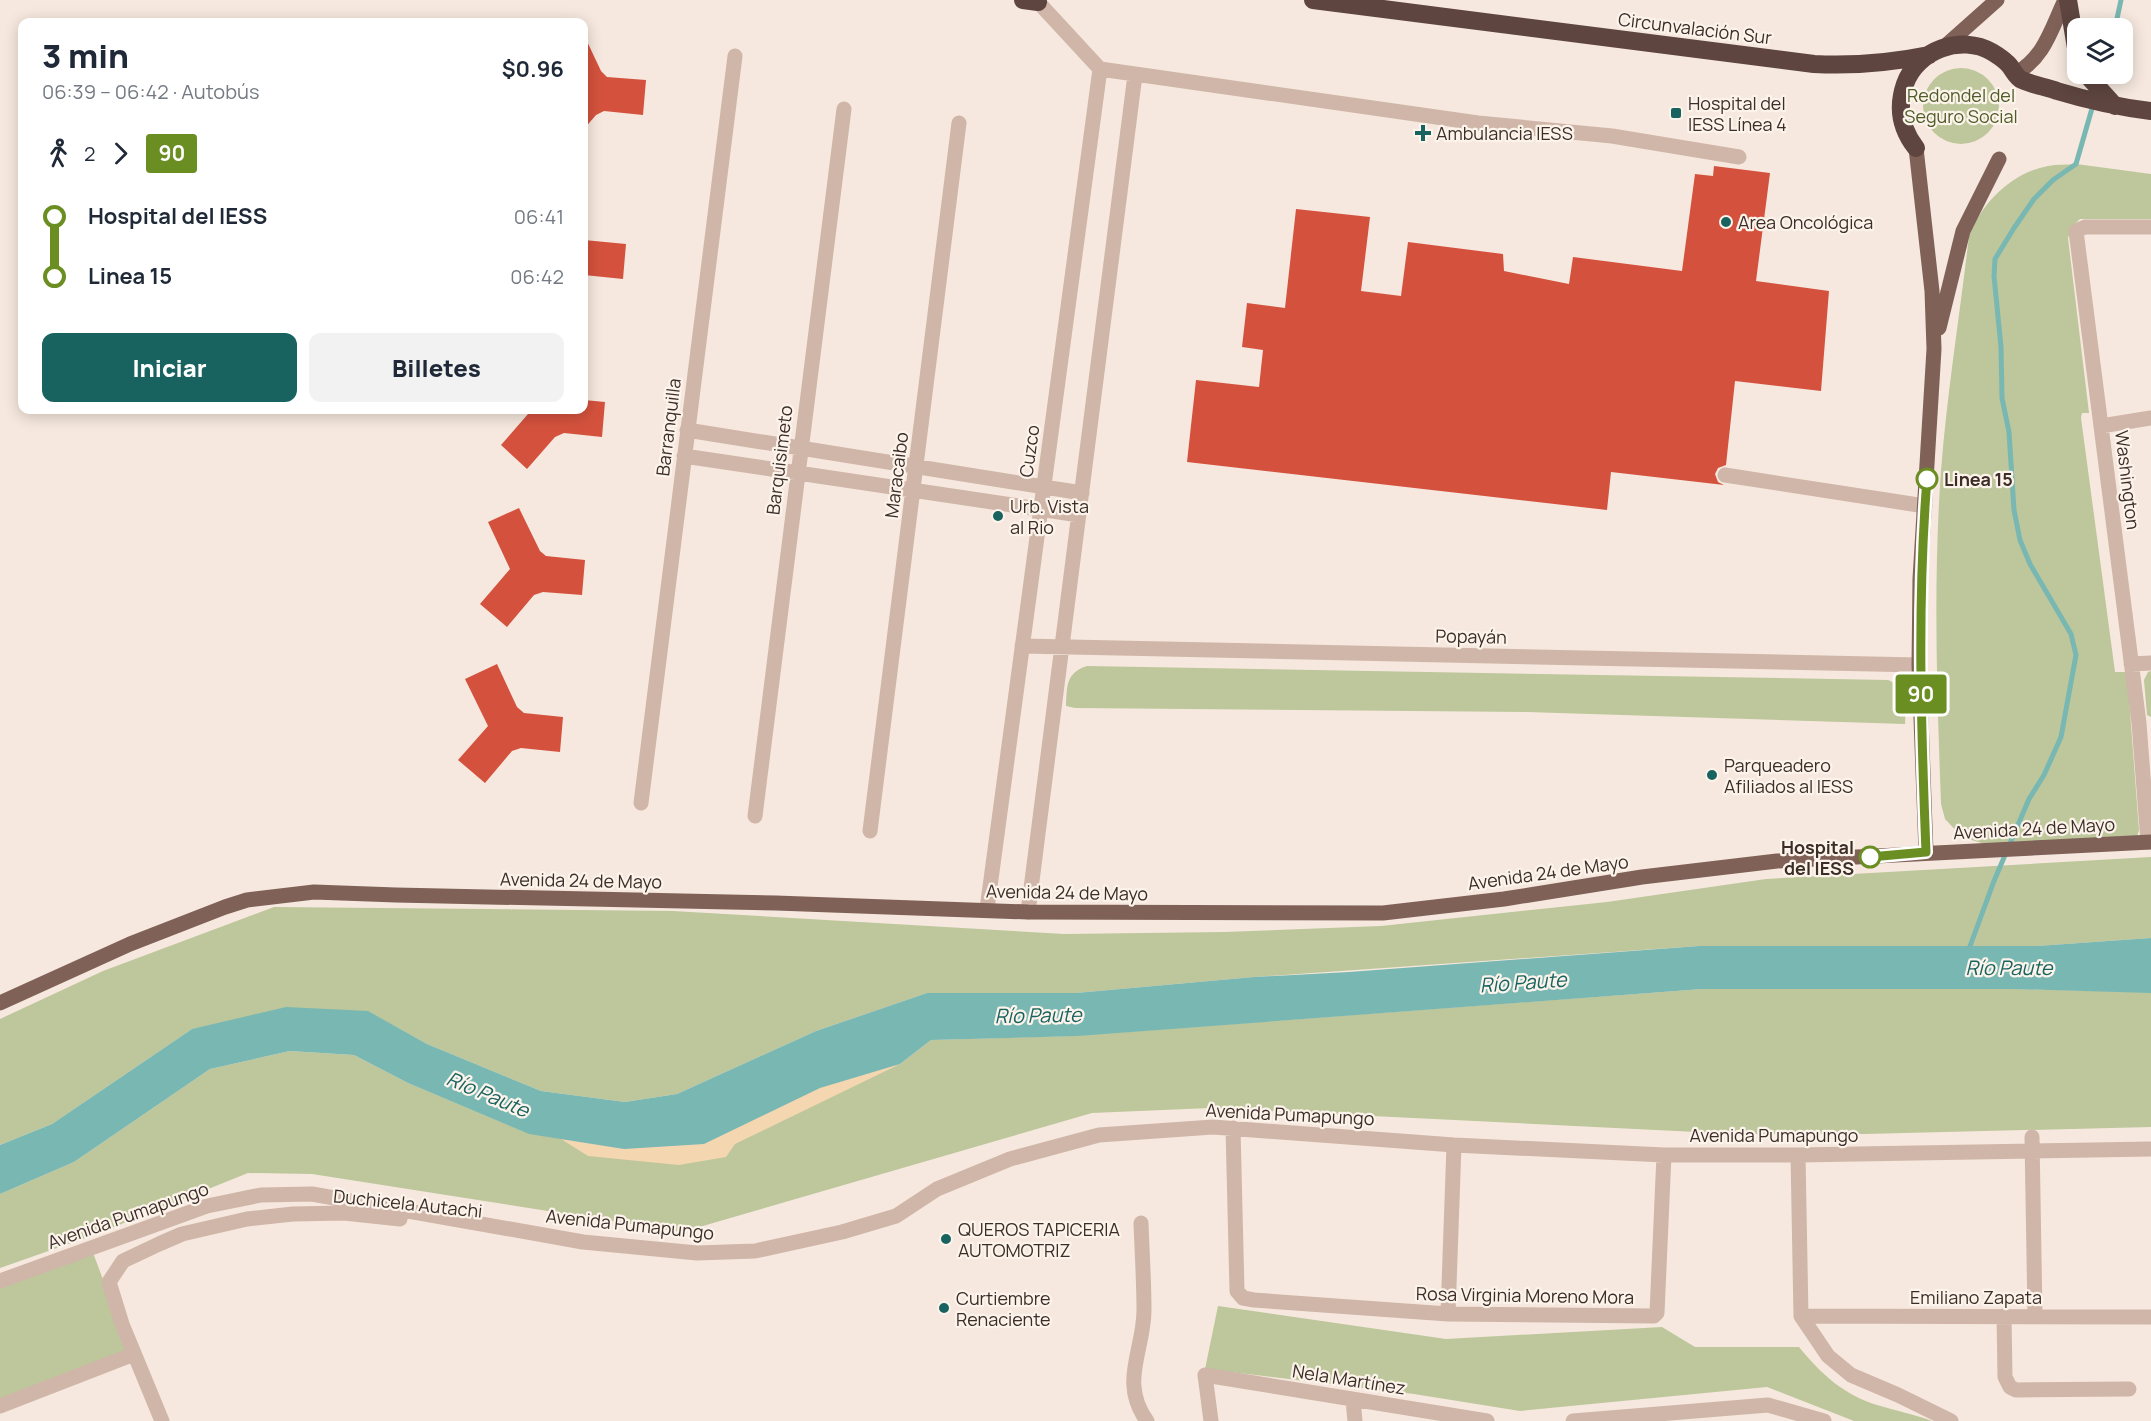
<!DOCTYPE html>
<html lang="es">
<head>
<meta charset="utf-8">
<style>
  :root { --surface:#fff; --page:#f2f2f3; --text:#1f2937; --muted:#747a83; --accent:#186360 }
  body { margin:0; font-family:Manrope,sans-serif; background:var(--page); color:var(--text); height:100vh; display:flex; flex-direction:column; font-size:22px; white-space:nowrap }
  * { box-sizing:border-box; margin:0 }
  p { font-size:20px; color:var(--muted) }
  .icon { flex:none; width:33px; height:33px; fill:none; stroke:currentColor; stroke-width:2; stroke-linecap:round; stroke-linejoin:round }
  .map { position:relative; flex:1; overflow:hidden }
  .panel { position:absolute; left:18px; top:18px; width:570px; height:396px; display:flex; flex-direction:column; background:var(--surface); border-radius:12px; box-shadow:0 3px 15px #0003 }
  .panel>* { flex:none }
  .badge { padding:0 12px; border-radius:4px; font-size:21px; line-height:39px }
  .fabs { position:absolute; left:2067px; top:18px; display:grid; gap:12px }
  .fabs a { display:grid; place-items:center; width:66px; height:66px; border-radius:12px; background:var(--surface); box-shadow:0 3px 15px #0003; font-size:30px }
  .map>.badge { position:absolute; translate:-50% -50%; box-shadow:0 0 0 3px #fff }
  .legs { display:flex; align-items:center; gap:9px; height:66px; padding:0 24px; font-size:20px }
  .legs p { margin-inline-start:auto }
  .head { display:flex; align-items:center; justify-content:space-between; height:102px; padding:0 24px }
  h1 { font-size:33px; font-weight:800; line-height:45px }
  .button { display:flex; gap:12px; margin-top:auto; padding:12px 24px }
  .button a { flex:1; height:69px; border-radius:12px; background:var(--accent); color:#fff; font-size:24px; font-weight:800; line-height:69px; text-align:center }
  .button a+a { background:var(--page); color:var(--text) }
  ul { padding:0 24px; list-style:none }
  li { display:flex; align-items:center; gap:21px; height:60px; font-size:22px }
  li i { display:grid; place-items:center; width:9px; height:100%; margin:0 8px; background:currentColor }
  li i::after { content:''; width:15px; height:15px; margin:-8px; border:4px solid; border-radius:50%; background:var(--surface) }
  li p { margin-inline-start:auto }
  li:first-child i { background:linear-gradient(#0000 50%,currentColor 0) }
  li:last-child i { background:linear-gradient(currentColor 50%,#0000 0) }
  .map>svg:first-child { display:block }
</style>
</head>
<body>
<div class="map">
<svg width="2151" height="1421" viewBox="0 0 2151 1421">
  <rect width="100%" height="100%" fill="#f6e8de"/>
  <path fill="#bdc79b" d="M1923 106a38 38 0 1 1 76 0a38 38 0 1 1-76 0Z
    M 2076,164 L 2151,174 L 2151,219 L 2080,219 L 2072,227 L 2068,238 L 2089,413 L 2082,413 L 2081,418 L 2115,672 L 2127,672 L 2139,830 L 2137,837 L 1988,845 L 1962,837 L 1945,819 L 1941,804 C 1937,693 1933,582 1941,471 C 1947,393 1960,314 1969,236 C 1982,203 2011,173 2048,166 C 2057,164 2067,165 2076,164 Z
    M 1087,666 L 1888,680 C 1905,686 1906,708 1905,724 L 1527,712 L 1075,708 L 1066,706 C 1067,685 1066,673 1087,666 Z
    M 2151,671 L 2151,717 L 2147,715 L 2144,680 L 2148,672 Z
    M 2151,857 L 2151,938 L 2037,946 L 1699,946 L 1254,977 L 1076,993 L 927,993 L 816,1031 L 677,1094 L 625,1102 L 541,1091 L 427,1044 L 367,1011 L 192,1029 L 52,1124 L 0,1145 L 0,1019 L 103,971 L 274,907 L 673,911 L 1064,934 L 1224,932 L 1381,926 L 1607,902 L 1766,879 Z
    M 1702,989 L 2010,989 L 2151,992 L 2151,1127 L 1865,1134 L 1737,1134 L 1210,1108 L 1092,1113 L 682,1232 L 312,1174 L 248,1173 L 94,1235 L 0,1268 L 0,1194 L 74,1162 L 210,1069 L 290,1051 L 354,1055 L 408,1083 L 525,1132 L 900,1064 L 931,1040 L 1071,1036 Z
    M 92,1250 L 130,1352 L 0,1403 L 0,1282 Z
    M 1218,1306 L 1446,1339 L 1662,1327 L 1695,1347 L 1799,1347 C 1821,1374 1844,1395 1877,1405 C 1896,1411 1914,1414 1932,1421 L 1854,1421 L 1767,1387 L 1520,1411 L 1414,1394 L 1205,1369 Z"/>
  <path fill="#f4d6b1" d="M 872,1061 L 900,1064 L 735,1144 L 726,1157 L 679,1165 L 588,1156 L 561,1139 L 604,1140 Z"/>
  <path fill="#79b7b3" d="M 2151,938 L 2151,993 L 2010,989 L 1702,989 L 1078,1036 L 931,1040 L 900,1064 L 820,1088 L 704,1144 L 624,1149 L 529,1134 L 408,1083 L 354,1055 L 290,1051 L 210,1069 L 74,1162 L 0,1194 L 0,1145 L 52,1124 L 192,1029 L 286,1007 L 368,1011 L 427,1044 L 541,1091 L 625,1102 L 677,1094 L 816,1031 L 927,993 L 1076,993 L 1254,977 L 1349,972 L 1699,946 L 2037,946 Z"/>
  <g fill="none" stroke-linecap="round" stroke-linejoin="round">
    <path stroke="#79b7b3" stroke-width="5" d="M 2115,28 L 2121,0
      M 1969,949 L 1994,881 L 2029,799 L 2044,775 L 2061,737 L 2076,655 L 2071,634 L 2030,564 L 2020,540 L 2014,510 L 2009,432 L 2002,398 L 2001,347 L 1994,276 L 1995,259 L 2014,228 L 2034,199 L 2053,180 L 2076,164 L 2093,105"/>
  </g>
  <path fill="#d4523d" d="M 584,35 L 601,71 L 607,77 L 646,80 L 643,115 L 604,111 L 596,115 L 584,129 Z
    M 1714,166 L 1770,173 L 1756,281 L 1829,291 L 1821,391 L 1735,381 L 1726,465 L 1718,468 L 1715,474 L 1718,482 L 1724,485 L 1611,472 L 1607,510 L 1187,462 L 1196,380 L 1259,387 L 1263,350 L 1242,347 L 1247,303 L 1285,308 L 1296,209 L 1370,217 L 1361,291 L 1401,296 L 1408,242 L 1503,254 L 1504,271 L 1569,284 L 1573,257 L 1682,271 L 1695,174 L 1713,176 Z
    M 584,240 L 626,244 L 623,279 L 584,275 Z
    M 584,400 L 605,402 L 602,437 L 564,433 L 555,437 L 527,469 L 501,445 L 528,414 L 528,410 L 584,410 Z
    M 519,508 L 540,551 L 546,556 L 585,560 L 582,595 L 543,592 L 534,595 L 507,627 L 480,604 L 510,569 L 488,522 Z
    M 497,664 L 517,707 L 524,713 L 563,717 L 560,752 L 521,748 L 512,751 L 485,783 L 458,760 L 488,726 L 465,679 Z"/>
  <g fill="none" stroke-linecap="round" stroke-linejoin="round">
    <path stroke="#d0b6a8" stroke-width="15" d="M 1038,2 L 1100,69 L 1478,123 L 1612,136 L 1739,157
      M 2101,426 L 2151,418
      M 687,430 L 1082,493
      M 684,456 L 1079,515
      M 1725,475 L 1925,506
      M 1022,646 L 1919,665
      M 2131,664 L 2151,663
      M 641,803 L 735,56
      M 755,816 L 844,109
      M 870,831 L 959,123
      M 2148,842 L 2139,723 L 2076,231 L 2085,227 L 2151,227
      M 987,909 L 1100,69
      M 1028,912 L 1135,75
      M 1233,1128 L 1237,1291 L 1243,1298 L 1254,1300 L 1448,1314 L 1654,1316 L 1657,1313 L 1664,1155
      M 2032,1137 L 2035,1316
      M 1798,1155 L 1801,1316 L 1828,1356 L 1851,1375 L 1898,1395 L 1951,1421
      M 1141,1223 C 1142,1252 1144,1281 1144,1310 C 1144,1351 1119,1382 1147,1421
      M 0,1281 L 207,1206 L 261,1195 L 312,1194 L 583,1242 L 697,1253 L 755,1251 L 842,1232 L 896,1216 L 937,1189 L 1010,1159 L 1099,1135 L 1213,1127 L 1454,1145 L 1664,1155 L 1798,1155 L 2151,1149
      M 1448,1314 L 1454,1145
      M 1801,1316 L 2151,1317
      M 2004,1316 L 2005,1377 L 2010,1387 L 2016,1390 L 2129,1389
      M 1353,1400 L 1355,1421
      M 0,1406 L 134,1354
      M 162,1421 L 122,1324 L 109,1282 L 123,1261 L 159,1244 L 182,1234 L 247,1219 L 293,1214 L 344,1213 L 400,1219
      M 1211,1421 L 1205,1375 L 1487,1421
      M 1573,1421 L 1768,1405 L 1824,1421"/>
    <path stroke="#7f6158" stroke-width="15" d="M 1943,48 L 1997,0
      M 2015,74 C 2045,57 2051,29 2065,0
      M 1916,148 L 1932,291 L 1934,349 L 1920,579 L 1919,665 L 1926,852
      M 1939,328 L 1963,231 L 1999,159
      M 0,1003 L 130,944 L 225,907 L 247,900 L 314,892 L 396,895 L 776,903 L 1028,912 L 1383,913 L 1504,899 L 1642,877 L 1777,861 L 2151,842"/>
    <path stroke="#5e453f" stroke-width="18" d="M 1023,0 L 1038,2
      M 1313,0 L 1814,64 C 1853,66 1890,63 1929,55
      M 2068,0 L 2078,60
      M 2086,74 L 2115,106
      M 1916,148 C 1901,129 1897,107 1905,84 C 1917,50 1961,34 1992,52 C 1997,55 2003,59 2007,63 C 2013,68 2015,77 2022,80 C 2033,85 2046,87 2057,91 C 2090,101 2117,107 2151,111"/>
  </g>
  <g fill="none" stroke-linecap="round" stroke-linejoin="round">
    <g stroke="#fff" stroke-width="14">
      <path id="line-1" d="M 1870,857 L 1926,852 C 1921,727 1917,604 1927,479"/>
    </g>
    <use href="#line-1" stroke="#6b8e23" stroke-width="9"/>
  </g>
  <g fill="#186360" stroke="#fcf3eb" stroke-width="2">
    <rect x="1670" y="107" width="12" height="12" rx="3"/>
    <path d="M1420 124h6v6h6v6h-6v6h-6v-6h-6v-6h6z"/>
    <circle cx="1726" cy="222" r="6"/>
    <circle cx="998" cy="516" r="6"/>
    <circle cx="1712" cy="775" r="6"/>
    <circle cx="946" cy="1239" r="6"/>
    <circle cx="944" cy="1308" r="6"/>
  </g>
  <g fill="#fff" stroke="#6b8e23" stroke-width="3">
    <circle cx="1927" cy="479" r="10"/>
    <circle cx="1870" cy="857" r="10"/>
  </g>
  <g text-anchor="middle" dominant-baseline="central" stroke-width="4.5" stroke-linejoin="round" paint-order="stroke">
    <g font-size="18" fill="#3c2d29" stroke="#fcf3eb">
      <text transform="translate(1695 28) rotate(7)">Circunvalación Sur</text>
      <text transform="translate(668 427) rotate(-83)">Barranquilla</text>
      <text transform="translate(1029 451) rotate(-82)">Cuzco</text>
      <text transform="translate(779 460) rotate(-83)">Barquisimeto</text>
      <text transform="translate(896 475) rotate(-83)">Maracaibo</text>
      <text transform="translate(2128 480) rotate(83)">Washington</text>
      <text transform="translate(1471 636) rotate(1)">Popayán</text>
      <text transform="translate(2034 828) rotate(-3)">Avenida 24 de Mayo</text>
      <text transform="translate(1548 872) rotate(-8)">Avenida 24 de Mayo</text>
      <text transform="translate(581 880) rotate(1)">Avenida 24 de Mayo</text>
      <text transform="translate(1067 892) rotate(1)">Avenida 24 de Mayo</text>
      <text transform="translate(1290 1114) rotate(3)">Avenida Pumapungo</text>
      <text x="1774" y="1135">Avenida Pumapungo</text>
      <text transform="translate(408 1203) rotate(6)">Duchicela Autachi</text>
      <text transform="translate(128 1215) rotate(-19)">Avenida Pumapungo</text>
      <text transform="translate(630 1224) rotate(6)">Avenida Pumapungo</text>
      <text transform="translate(1525 1295) rotate(1)">Rosa Virginia Moreno Mora</text>
      <text x="1976" y="1297">Emiliano Zapata</text>
      <text transform="translate(1349 1379) rotate(9)">Nela Martínez</text>
    </g>
    <g font-size="18" fill="#505d29" stroke="#fcf3eb">
      <text x="1961" y="95">Redondel del<tspan x="1961" dy="21">Seguro Social</tspan></text>
    </g>
    <g font-size="18" fill="#3c2d29" stroke="#fcf3eb" text-anchor="start">
      <text x="1688" y="103">Hospital del<tspan x="1688" dy="21">IESS Línea 4</tspan></text>
      <text x="1436" y="133">Ambulancia IESS</text>
      <text x="1738" y="222">Area Oncológica</text>
      <text x="1010" y="506">Urb. Vista<tspan x="1010" dy="21">al Rio</tspan></text>
      <text x="1724" y="765">Parqueadero<tspan x="1724" dy="21">Afiliados al IESS</tspan></text>
      <text x="958" y="1229">QUEROS TAPICERIA<tspan x="958" dy="21">AUTOMOTRIZ</tspan></text>
      <text x="956" y="1298">Curtiembre<tspan x="956" dy="21">Renaciente</tspan></text>
    </g>
    <g font-size="18" font-weight="bold" fill="#3c2d29" stroke="#fcf3eb" text-anchor="start">
      <text x="1944" y="479">Linea 15</text>
      <text x="1854" y="847" text-anchor="end">Hospital<tspan x="1854" dy="21">del IESS</tspan></text>
    </g>
    <g font-size="20" font-style="italic" fill="#186360" stroke="#fcf3eb">
      <text x="2009" y="967">Río Paute</text>
      <text transform="translate(1523 982) rotate(-4)">Río Paute</text>
      <text transform="translate(1038 1015) rotate(-1)">Río Paute</text>
      <text transform="translate(488 1094) rotate(23)">Río Paute</text>
    </g>
  </g>
</svg>
<div class="fabs">
<a><svg class="icon" aria-label="layers" viewBox="0 0 24 24"><path d="M12 4l9 5-9 5-9-5zM3 14l9 5 9-5"/></svg></a>
</div>
<b class="badge" style="left:1921px;top:694px;background:#6b8e23;color:#fff">90</b>
<section class="panel">
<div class="head"><div><h1>3 min</h1><p>06:39 – 06:42 · Autobús</p></div><b>$0.96</b></div>
<div class="legs"><svg class="icon" aria-label="walk" viewBox="0 0 24 24"><circle cx="13" cy="4" r="2"/><path d="M13 8l-2 6 4 7M11 14l-3 7M7 12l3-4h3l4 4"/></svg>2<svg class="icon" aria-label="forward" viewBox="0 0 24 24"><path d="M9 5l7 7-7 7"/></svg><b class="badge" style="background:#6b8e23;color:#fff">90</b></div>
<ul>
<li><i style="color:#6b8e23"></i><b>Hospital del IESS</b><p>06:41</p></li>
<li><i style="color:#6b8e23"></i><b>Linea 15</b><p>06:42</p></li>
</ul>
<div class="button"><a>Iniciar</a><a>Billetes</a></div>
</section>
</div>
</body>
</html>
